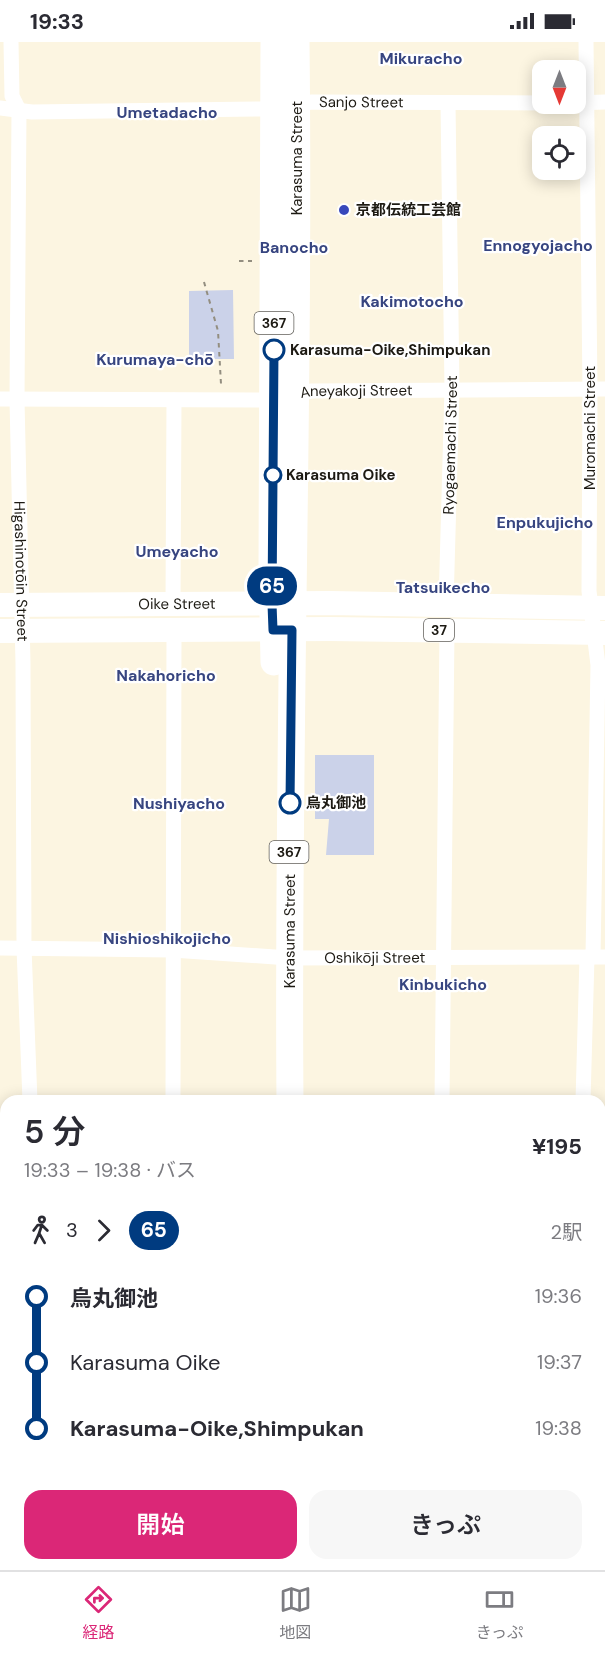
<!DOCTYPE html>
<html lang="ja">
<head>
<meta charset="utf-8">
<style>
  :root { --surface:#fff; --page:#f7f7f7; --text:#2b2b33; --muted:#7c7c81; --line:#e1e1e2; --accent:#db2777 }
  body { margin:0; font-family:"DM Sans","Noto Sans JP",sans-serif; background:var(--page); color:var(--text); height:100vh; display:flex; flex-direction:column; font-size:22px; white-space:nowrap }
  * { box-sizing:border-box; margin:0 }
  p { font-size:20px; color:var(--muted) }
  .icon { flex:none; width:33px; height:33px; fill:none; stroke:currentColor; stroke-width:2; stroke-linecap:round; stroke-linejoin:round }
  .map { position:relative; flex:1; overflow:hidden }
  .details { position:absolute; left:0px; top:1053px; width:606px; height:476px; display:flex; flex-direction:column; background:var(--surface); border-radius:18px 18px 0 0; box-shadow:0 3px 15px #0003 }
  .details>* { flex:none }
  .badge { padding:0 12px; border-radius:20px; font-size:21px; line-height:39px }
  .needle { width:39px; rotate:180deg }
  .controls { position:absolute; left:532px; top:18px; display:grid; gap:12px }
  .controls a { display:grid; place-items:center; width:54px; height:54px; border-radius:12px; background:var(--surface); box-shadow:0 3px 15px #0003; font-size:30px }
  .map>.badge { position:absolute; translate:-50% -50%; box-shadow:0 0 0 3px #fff }
  .legs { display:flex; align-items:center; gap:9px; height:66px; padding:0 24px; font-size:20px }
  .legs p { margin-inline-start:auto }
  .overview { display:flex; align-items:center; justify-content:space-between; height:102px; padding:0 24px }
  h1 { font-size:33px; font-weight:600; line-height:45px }
  .primary-button { display:flex; gap:12px; margin-top:auto; padding:12px 24px }
  .primary-button a { flex:1; height:69px; border-radius:18px; background:var(--accent); color:#fff; font-size:24px; font-weight:600; line-height:69px; text-align:center }
  .primary-button a+a { background:var(--page); color:var(--text) }
  ul { padding:0 24px; list-style:none }
  li { display:flex; align-items:center; gap:21px; height:66px; font-size:22px }
  li i { display:grid; place-items:center; width:9px; height:100%; margin:0 8px; background:currentColor }
  li i::after { content:''; width:15px; height:15px; margin:-8px; border:4px solid; border-radius:50%; background:var(--surface) }
  li p { margin-inline-start:auto }
  li:first-child i { background:linear-gradient(#0000 50%,currentColor 0) }
  li:last-child i { background:linear-gradient(currentColor 50%,#0000 0) }
  .status { display:flex; justify-content:space-between; align-items:center; height:42px; padding:0 30px; background:var(--surface); direction:ltr }
  .status svg { height:16px; fill:currentColor }
  .dock { display:flex; justify-content:space-around; align-items:center; height:84px; border-top:2px solid var(--line); background:var(--surface); font-size:16px; color:var(--muted) }
  .dock a { display:grid; justify-items:center; gap:3px }
  .dock .active { color:var(--accent) }
  .map>svg:first-child { display:block }
</style>
</head>
<body>
<div class="status"><b>19:33</b><svg viewBox="0 0 49 12"><path d="M0 12V9h3v3zM5 12V6h3v6zM10 12V3h3v9zM15 12V0h3v12zM26 1h20v11H26zM47 4h2v5h-2z"/></svg></div>
<div class="map">
<svg width="605" height="1528" viewBox="0 0 605 1528">
  <rect width="100%" height="100%" fill="#fcf5e1"/>
  <path fill="#cbd2e9" d="M 233,248 L 234,317 L 189,317 L 189,249 Z
    M 315,713 L 374,713 L 374,813 L 326,813 L 329,777 L 315,777 Z"/>
  <g fill="none" stroke-linecap="round" stroke-linejoin="round">
    <path stroke="#938e80" stroke-width="2" stroke-dasharray="4.5 4.5" stroke-linecap="butt" d="M 239,219 L 252,219
      M 204,240 L 218,289 L 221,342"/>
    <path stroke="#fff" stroke-width="8" d="M 600,1156 L 605,1156"/>
    <g stroke="#fff" stroke-width="15">
      <path id="s1" d="M 11,0 L 12,54 L 19,68 L 17,358 L 23,621 L 24,906 L 30,1059"/>
      <path d="M 586,0 L 590,347 L 589,549 L 598,623 L 593,915"/>
      <path d="M 576,61 L 605,60"/>
      <path id="s2" d="M 0,66 L 32,70 L 261,67 L 312,60 L 543,61"/>
      <path id="s3" d="M 0,357 L 261,358 L 312,349 L 605,347"/>
      <path d="M 173,563 L 174,358"/>
      <path id="s4" d="M 446,563 L 452,347 L 448,62"/>
      <path id="s5" d="M 0,906 L 172,908 L 289,916 L 605,915"/>
      <path d="M 173,1059 L 174,588"/>
      <path d="M 442,1059 L 447,588"/>
      <path d="M 583,1059 L 587,915"/>
      <path d="M 600,1230 L 605,1230"/>
      <path d="M 0,1237 L 6,1237"/>
      <path d="M 0,1518 L 6,1518"/>
      <path d="M 50,1522 L 51,1528"/>
      <path d="M 185,1522 L 185,1528"/>
      <path d="M 426,1522 L 605,1527"/>
    </g>
    <g stroke="#fff" stroke-width="24">
      <path id="s6" d="M 0,563 L 330,561 L 605,566"/>
      <path d="M 0,589 L 330,587 L 605,591"/>
    </g>
    <g stroke="#fff" stroke-width="27">
      <path d="M 274,620 L 272,524 L 274,0"/>
      <path id="s7" d="M 290,1059 C 287,706 300,353 296,0"/>
      <path d="M 286,1522 L 286,1528"/>
      <path d="M 307,1522 L 307,1528"/>
    </g>
  </g>
  <g fill="none" stroke-linecap="round" stroke-linejoin="round">
    <g stroke="#fff" stroke-width="14">
      <path id="line-1" d="M 274,308 L 272,562 L 273,588 L 292,588 L 290,761"/>
    </g>
    <use href="#line-1" stroke="#003b80" stroke-width="9"/>
  </g>
  <circle fill="#3848bb" stroke="#fff" stroke-width="2" cx="344" cy="168" r="6"/>
  <g fill="#fff" stroke="#003b80" stroke-width="3">
    <circle cx="274" cy="308" r="10"/>
    <circle cx="273" cy="433" r="8"/>
    <circle cx="290" cy="761" r="10"/>
  </g>
  <g text-anchor="middle" dominant-baseline="central" stroke-width="4.5" stroke-linejoin="round" paint-order="stroke">
    <g fill="#fff" stroke="#615f5a" stroke-width="1.5">
      <rect x="254.5" y="270" width="39" height="22" rx="4.5"/>
      <rect x="424" y="577" width="30" height="22" rx="4.5"/>
      <rect x="269.5" y="799" width="39" height="22" rx="4.5"/>
    </g>
    <g font-size="14" font-weight="bold" fill="#1d1a13">
      <text x="274" y="281">367</text>
      <text x="439" y="588">37</text>
      <text x="289" y="810">367</text>
    </g>
    <g font-size="15" fill="#1d1a13" stroke="#fff">
      <text stroke="none"><textPath href="#s2" startOffset="362">Sanjo Street</textPath></text>
      <text transform="translate(297 116) rotate(-90)">Karasuma Street</text>
      <text stroke="none"><textPath href="#s3" startOffset="357">Aneyakoji Street</textPath></text>
      <text transform="translate(590 386) rotate(-90)">Muromachi Street</text>
      <text stroke="none"><textPath href="#s4" startOffset="160">Ryogaemachi Street</textPath></text>
      <text stroke="none"><textPath href="#s1" startOffset="531">Higashinotōin Street</textPath></text>
      <text stroke="none"><textPath href="#s6" startOffset="177">Oike Street</textPath></text>
      <text stroke="none"><textPath href="#s7" startOffset="170">Karasuma Street</textPath></text>
      <text stroke="none"><textPath href="#s5" startOffset="375">Oshikōji Street</textPath></text>
    </g>
    <g font-size="15" font-weight="bold" fill="#1d1a13" stroke="#fff" text-anchor="start">
      <text x="356" y="168">京都伝統工芸館</text>
    </g>
    <g font-size="15" font-weight="bold" fill="#1d1a13" stroke="#fff" text-anchor="start">
      <text x="290" y="308">Karasuma-Oike,Shimpukan</text>
      <text x="286" y="433">Karasuma Oike</text>
      <text x="306" y="761">烏丸御池</text>
    </g>
    <g font-size="16" font-weight="bold" fill="#374580" stroke="#fff">
      <text x="421" y="16">Mikuracho</text>
      <text x="167" y="70">Umetadacho</text>
      <text x="538" y="203">Ennogyojacho</text>
      <text x="294" y="205">Banocho</text>
      <text x="412" y="259">Kakimotocho</text>
      <text x="155" y="317">Kurumaya-chō</text>
      <text x="545" y="480">Enpukujicho</text>
      <text x="177" y="509">Umeyacho</text>
      <text x="443" y="545">Tatsuikecho</text>
      <text x="166" y="633">Nakahoricho</text>
      <text x="179" y="761">Nushiyacho</text>
      <text x="167" y="896">Nishioshikojicho</text>
      <text x="443" y="942">Kinbukicho</text>
    </g>
  </g>
</svg>
<div class="controls">
<a><svg class="needle" viewBox="-14 -14 28 28"><path d="M0-13l5 13h-10z" fill="#e53935"/><path d="M0 13l5-13h-10z" fill="#7c7c81"/></svg></a>
<a><svg class="icon" aria-label="locate" viewBox="0 0 24 24"><circle cx="12" cy="12" r="6"/><path d="M12 2v4M12 18v4M2 12h4M18 12h4"/></svg></a>
</div>
<b class="badge" style="left:272px;top:544px;background:#003b80;color:#fff">65</b>
<section class="details">
<div class="overview"><div><h1>5 分</h1><p>19:33 – 19:38 · バス</p></div><b>¥195</b></div>
<div class="legs"><svg class="icon" aria-label="walk" viewBox="0 0 24 24"><circle cx="13" cy="4" r="2"/><path d="M13 8l-2 6 4 7M11 14l-3 7M7 12l3-4h3l4 4"/></svg>3<svg class="icon" aria-label="forward" viewBox="0 0 24 24"><path d="M9 5l7 7-7 7"/></svg><b class="badge" style="background:#003b80;color:#fff">65</b><p>2駅</p></div>
<ul>
<li><i style="color:#003b80"></i><b>烏丸御池</b><p>19:36</p></li>
<li><i style="color:#003b80"></i><span>Karasuma Oike</span><p>19:37</p></li>
<li><i style="color:#003b80"></i><b>Karasuma-Oike,Shimpukan</b><p>19:38</p></li>
</ul>
<div class="primary-button"><a>開始</a><a>きっぷ</a></div>
</section>
</div>
<nav class="dock">
<a class="active"><svg class="icon" aria-label="directions" viewBox="0 0 24 24"><path d="M12 3l9 9-9 9-9-9zM9 14v-3h6M13 9l2 2-2 2"/></svg>経路</a>
<a><svg class="icon" aria-label="map" viewBox="0 0 24 24"><path d="M3 6l6-2 6 2 6-2v14l-6 2-6-2-6 2zM9 4v14M15 6v14"/></svg>地図</a>
<a><svg class="icon" aria-label="tickets" viewBox="0 0 24 24"><path d="M3 7h18v10H3zM15 7v10"/></svg>きっぷ</a>
</nav>
</body>
</html>
